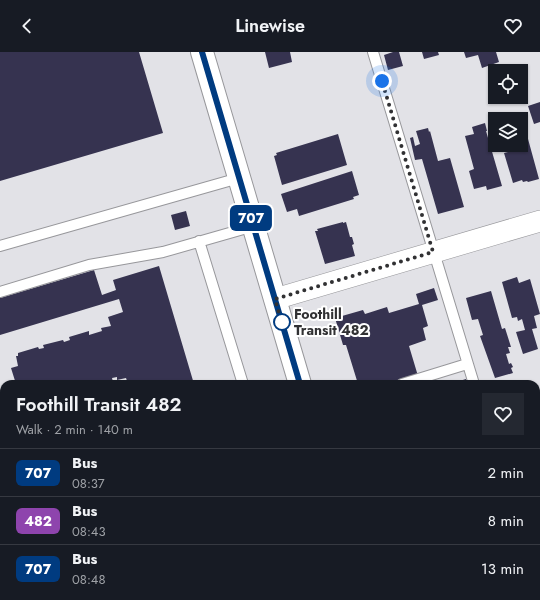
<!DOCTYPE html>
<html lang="en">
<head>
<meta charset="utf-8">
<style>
  :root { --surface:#171b24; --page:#242831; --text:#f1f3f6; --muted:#9ea1a6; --line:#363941 }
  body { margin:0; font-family:Jost,sans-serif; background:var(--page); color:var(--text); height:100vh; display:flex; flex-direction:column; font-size:15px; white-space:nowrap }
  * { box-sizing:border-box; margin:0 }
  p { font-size:13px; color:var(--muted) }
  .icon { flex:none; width:22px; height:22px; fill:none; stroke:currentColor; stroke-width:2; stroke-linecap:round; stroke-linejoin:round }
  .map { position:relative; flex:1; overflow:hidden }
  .panel { position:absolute; left:0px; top:328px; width:540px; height:220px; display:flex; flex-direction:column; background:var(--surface); border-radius:12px 12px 0 0; box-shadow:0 1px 3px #0004 }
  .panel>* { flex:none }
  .badge { padding:0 8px; border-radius:6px; font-size:14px; line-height:26px }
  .buttons { position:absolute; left:488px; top:12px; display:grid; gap:8px }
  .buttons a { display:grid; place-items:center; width:40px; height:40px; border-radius:0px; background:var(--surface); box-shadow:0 1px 3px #0004; font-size:20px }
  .you { position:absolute; width:20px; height:20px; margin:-10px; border:3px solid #fff; border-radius:50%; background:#1a73e8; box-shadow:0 0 0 6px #1a73e833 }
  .map>.badge { position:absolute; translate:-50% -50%; box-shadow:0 0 0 2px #fff }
  .round { display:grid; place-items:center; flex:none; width:42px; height:42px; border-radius:0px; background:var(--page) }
  .summary { display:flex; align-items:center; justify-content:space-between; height:68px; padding:0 16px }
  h1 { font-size:19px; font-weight:600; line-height:30px }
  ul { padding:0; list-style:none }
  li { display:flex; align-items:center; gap:12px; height:48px; padding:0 16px; border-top:1px solid var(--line) }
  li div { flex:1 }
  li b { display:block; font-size:15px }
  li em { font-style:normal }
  li .badge { min-width:44px; font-weight:700; text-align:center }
  header { display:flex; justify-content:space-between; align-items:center; height:52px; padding:0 16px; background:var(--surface); font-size:18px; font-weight:600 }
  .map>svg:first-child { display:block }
</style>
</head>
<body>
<header><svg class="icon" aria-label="back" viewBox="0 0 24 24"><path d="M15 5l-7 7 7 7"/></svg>Linewise<svg class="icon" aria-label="heart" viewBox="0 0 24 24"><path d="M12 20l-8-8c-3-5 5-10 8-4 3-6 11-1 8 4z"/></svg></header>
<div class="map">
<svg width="540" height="548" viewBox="0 0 540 548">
  <rect width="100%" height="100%" fill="#e2e2e7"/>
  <path fill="#ead1da" d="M 431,544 L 531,544 L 533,548 L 418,548 Z"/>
  <path fill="#363350" d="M 0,0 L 139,0 L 163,81 L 0,129 Z
    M 265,0 L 290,0 L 292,10 L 269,16 Z
    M 393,0 L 399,0 L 403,14 L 388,18 L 384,3 Z
    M 422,0 L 438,0 L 439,3 L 424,7 Z
    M 464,0 L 496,0 L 499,10 L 482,16 L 478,3 L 466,6 Z
    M 540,50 L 540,70 L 534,72 L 528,54 Z
    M 485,71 L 487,79 L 486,79 L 502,134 L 487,138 L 486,134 L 474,137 L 469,119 L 474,117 L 465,84 L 474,82 L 472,75 Z
    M 428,76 L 429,80 L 430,79 L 438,109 L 450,106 L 464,155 L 438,162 L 422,107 L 415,108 L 410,86 L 413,85 L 415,94 L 420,92 L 416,79 Z
    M 525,76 L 539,127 L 528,130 L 527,129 L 523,130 L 522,128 L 513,131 L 504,101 L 512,99 L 511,93 L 521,93 L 521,77 Z
    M 338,82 L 347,113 L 282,133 L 274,104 L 277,103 L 276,101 Z
    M 352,119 L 359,143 L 353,145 L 354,147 L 299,164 L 297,157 L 287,160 L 281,142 Z
    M 186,159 L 190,174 L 175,178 L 171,163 Z
    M 343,170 L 343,171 L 346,170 L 350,185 L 352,185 L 354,192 L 352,193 L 355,204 L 325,212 L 315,179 L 318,179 L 317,177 Z
    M 159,214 L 194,332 L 144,332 L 144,330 L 137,332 L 128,332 L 126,326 L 117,328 L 117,325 L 112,326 L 113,330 L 106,332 L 16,332 L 11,316 L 18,314 L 16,304 L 18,304 L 18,301 L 38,295 L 39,297 L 44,296 L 43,293 L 63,288 L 64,290 L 70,288 L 69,285 L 89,279 L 89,283 L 102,279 L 101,276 L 111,274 L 108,265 L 123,260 L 119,247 L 0,283 L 0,246 L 94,218 L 102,243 L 116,238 L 113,228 Z
    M 517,225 L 519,231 L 530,227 L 540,262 L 534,264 L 537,276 L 532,277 L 538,297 L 523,302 L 516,280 L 525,278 L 522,267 L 518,269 L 517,265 L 512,266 L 502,230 Z
    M 434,236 L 438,248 L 422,253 L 428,274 L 423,276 L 426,288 L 409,294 L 418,324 L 392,332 L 358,332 L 346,293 L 343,293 L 335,266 L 363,258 L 365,262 L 387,255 L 389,261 L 419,252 L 416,242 Z
    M 491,239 L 502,277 L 505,276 L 511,295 L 508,295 L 510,301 L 506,302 L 509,312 L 511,311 L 513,315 L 511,316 L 513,321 L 495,326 L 480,284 L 483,283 L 478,267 L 472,268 L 466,246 Z
    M 466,327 L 467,332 L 450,332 Z
    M 536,343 L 537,343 L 540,353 L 540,380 L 536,369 Z
    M 4,348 L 4,395 L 0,383 L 0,350 Z
    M 4,397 L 4,411 L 0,398 Z
    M 536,410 L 538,410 L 540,418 L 540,437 L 536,439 Z
    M 114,544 L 140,544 L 141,548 L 102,548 Z"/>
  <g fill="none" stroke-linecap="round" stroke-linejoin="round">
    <g stroke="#97979b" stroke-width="12">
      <path id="service" d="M 373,0 L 474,332
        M 199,189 L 243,332
        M 0,194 L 239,126
        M 0,240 L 89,213 L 163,200 L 254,174
        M 402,332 L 467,312
        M 0,441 L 4,440
        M 0,528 L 4,541
        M 536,541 L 538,548
        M 51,544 L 52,548
        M 307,544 L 309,548
        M 325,548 L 338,544"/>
    </g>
    <g stroke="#97979b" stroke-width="22">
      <path id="minor" d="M 275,247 L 540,169
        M 536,485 L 540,483"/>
    </g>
    <g stroke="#97979b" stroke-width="24">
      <path id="primary" d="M 202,0 L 300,332
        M 360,544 L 361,548"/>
    </g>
    <use href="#service" stroke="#fff" stroke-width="10"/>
    <use href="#minor" stroke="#fff" stroke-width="21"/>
    <use href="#primary" stroke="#fff" stroke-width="22"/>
  </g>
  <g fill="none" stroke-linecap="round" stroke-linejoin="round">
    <g stroke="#fff" stroke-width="9">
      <path id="line" d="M 202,0 L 300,332"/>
    </g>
    <use href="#line" stroke="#003b80" stroke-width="6"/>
    <path stroke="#313133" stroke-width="4" stroke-dasharray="0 7.2" d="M 282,270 L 283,275 L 275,247 L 433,200 L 382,29"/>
  </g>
  <circle fill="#fff" stroke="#003b80" stroke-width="2" cx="282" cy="270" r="8"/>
  <g text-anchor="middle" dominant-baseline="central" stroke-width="4" stroke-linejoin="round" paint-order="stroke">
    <g font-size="14" font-weight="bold" fill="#313133" stroke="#fff" text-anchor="start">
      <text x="294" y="262">Foothill<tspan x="294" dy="16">Transit 482</tspan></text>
    </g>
  </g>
</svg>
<div class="buttons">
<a><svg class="icon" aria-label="locate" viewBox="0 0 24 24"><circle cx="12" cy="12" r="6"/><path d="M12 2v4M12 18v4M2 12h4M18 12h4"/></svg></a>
<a><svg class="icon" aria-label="layers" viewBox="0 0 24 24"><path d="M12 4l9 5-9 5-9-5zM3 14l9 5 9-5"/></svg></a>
</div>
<div class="you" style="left:382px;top:29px"></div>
<b class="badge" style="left:251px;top:166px;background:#003b80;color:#fff">707</b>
<section class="panel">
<div class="summary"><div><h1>Foothill Transit 482</h1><p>Walk · 2 min · 140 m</p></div><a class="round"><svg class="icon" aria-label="heart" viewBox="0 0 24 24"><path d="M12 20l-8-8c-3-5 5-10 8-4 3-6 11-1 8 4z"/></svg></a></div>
<ul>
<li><span class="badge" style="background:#003b80;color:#fff">707</span><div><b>Bus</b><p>08:37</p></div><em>2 min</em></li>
<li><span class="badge" style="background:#8e44ad;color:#fff">482</span><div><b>Bus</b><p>08:43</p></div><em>8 min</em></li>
<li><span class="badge" style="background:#003b80;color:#fff">707</span><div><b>Bus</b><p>08:48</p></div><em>13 min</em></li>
</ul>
</section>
</div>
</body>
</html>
